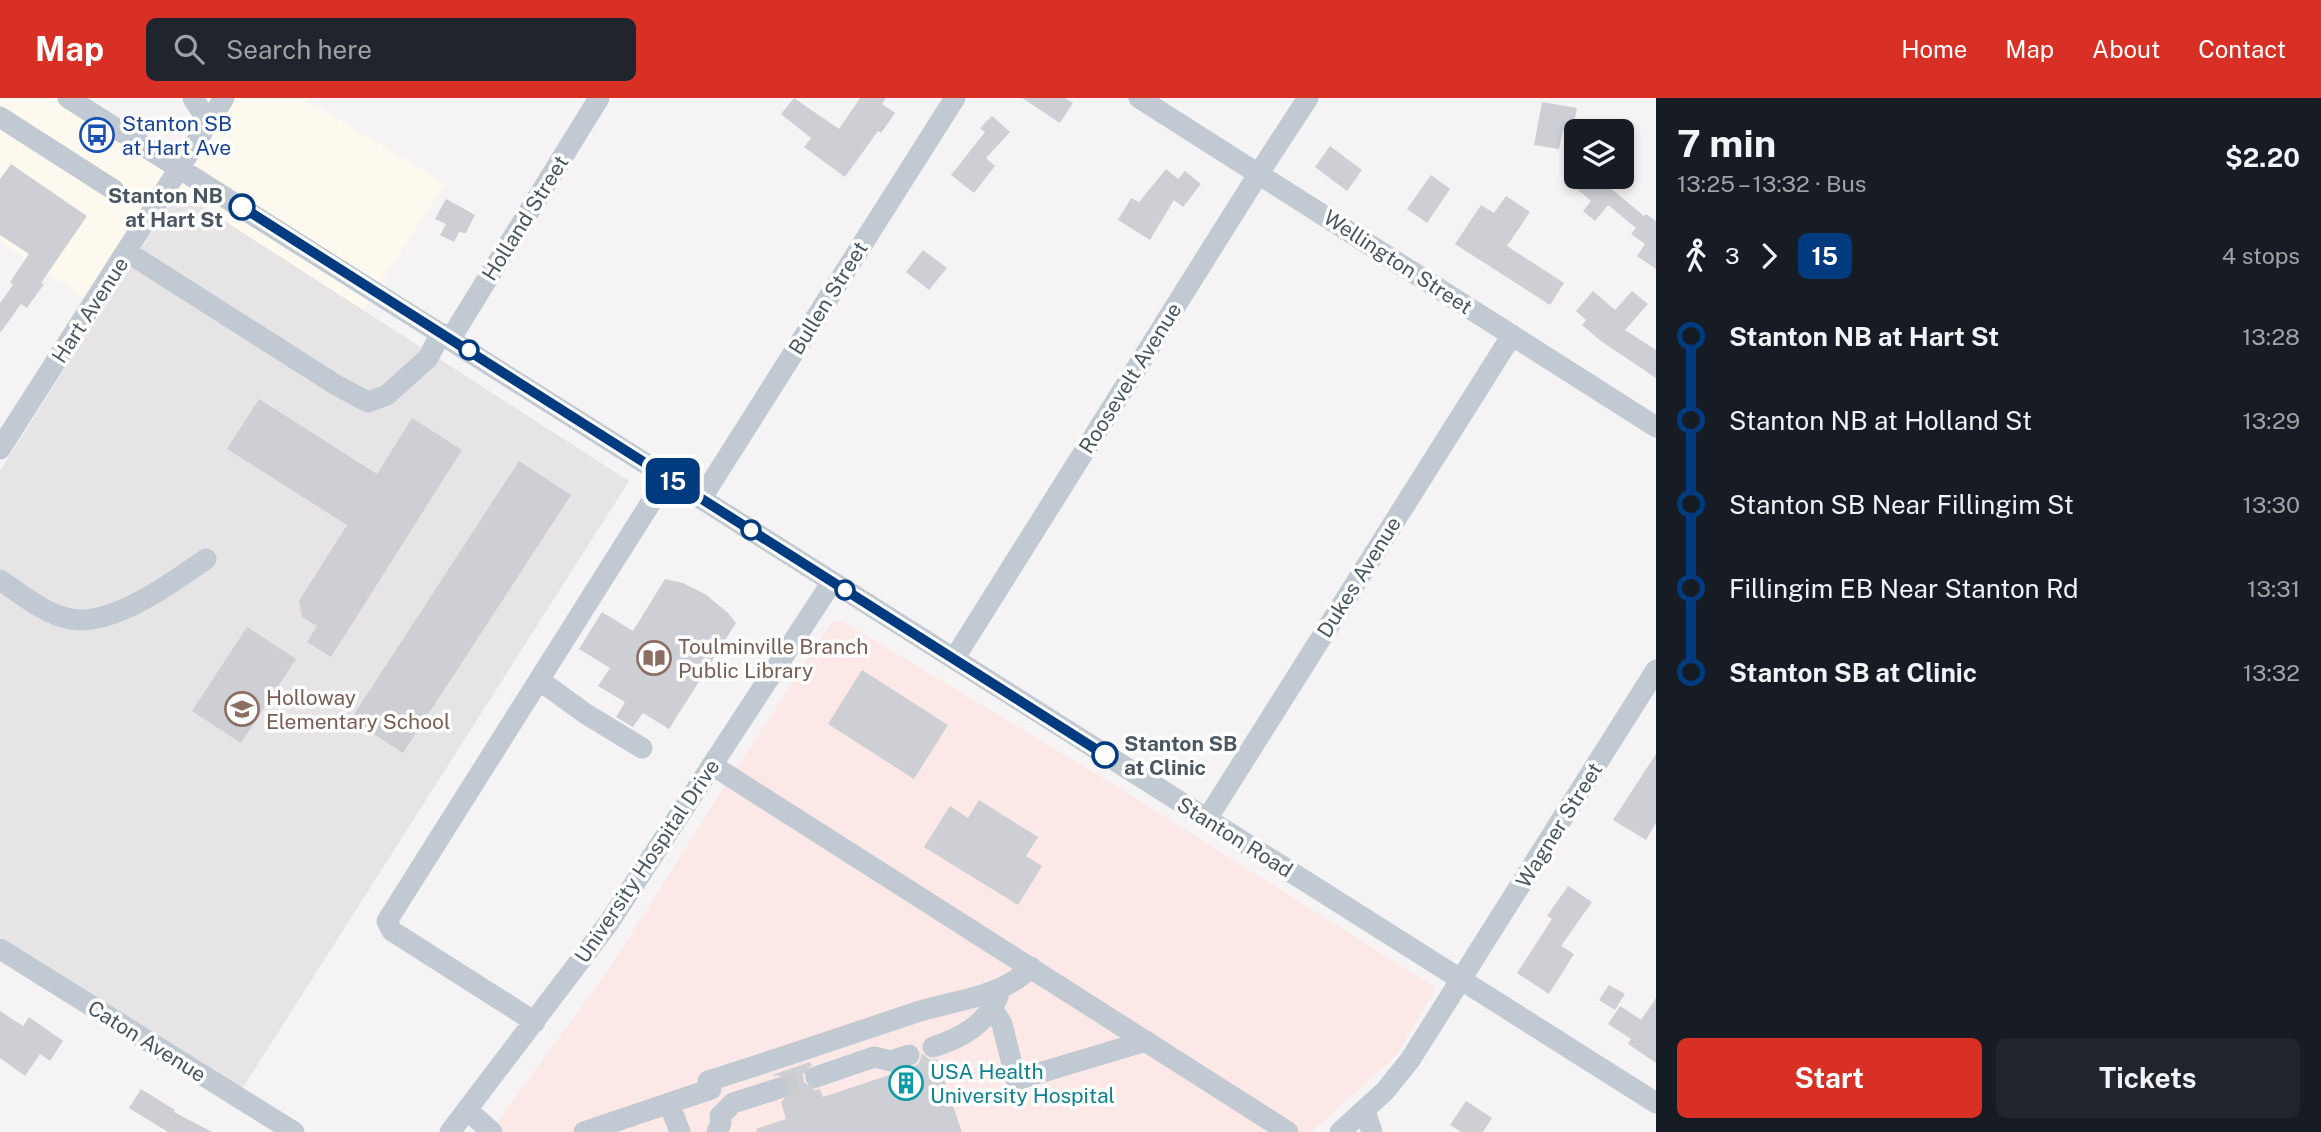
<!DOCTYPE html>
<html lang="en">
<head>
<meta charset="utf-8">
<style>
  :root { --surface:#171b24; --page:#20242c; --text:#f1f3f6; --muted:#9ea1a6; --accent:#d93025 }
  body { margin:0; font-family:"Public Sans",sans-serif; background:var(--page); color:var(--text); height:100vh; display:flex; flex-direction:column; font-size:26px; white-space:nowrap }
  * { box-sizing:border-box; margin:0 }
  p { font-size:23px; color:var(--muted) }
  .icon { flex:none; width:38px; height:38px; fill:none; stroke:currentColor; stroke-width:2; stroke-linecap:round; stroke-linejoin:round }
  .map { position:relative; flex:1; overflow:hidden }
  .details { display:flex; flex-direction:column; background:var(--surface); width:665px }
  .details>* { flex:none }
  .badge { padding:0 14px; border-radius:10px; font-size:24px; line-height:46px }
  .tools { position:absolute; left:1564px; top:21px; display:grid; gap:14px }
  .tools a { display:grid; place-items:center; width:70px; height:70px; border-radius:10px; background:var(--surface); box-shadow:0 4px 10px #0003; font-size:35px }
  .map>.badge { position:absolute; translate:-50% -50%; box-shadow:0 0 0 4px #fff }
  .legs { display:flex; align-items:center; gap:10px; height:77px; padding:0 21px; font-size:23px }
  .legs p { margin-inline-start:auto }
  .head { display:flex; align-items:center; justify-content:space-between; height:119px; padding:0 21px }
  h1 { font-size:38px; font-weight:700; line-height:52px }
  .button { display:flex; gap:14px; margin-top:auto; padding:14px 21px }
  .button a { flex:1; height:80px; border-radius:10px; background:var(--accent); color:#fff; font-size:28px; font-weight:700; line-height:80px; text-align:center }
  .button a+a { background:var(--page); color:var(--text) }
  ul { padding:0 21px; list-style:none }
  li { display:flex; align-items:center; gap:24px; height:84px; font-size:26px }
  li i { display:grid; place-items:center; width:10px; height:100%; margin:0 9px; background:currentColor }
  li i::after { content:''; width:18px; height:18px; margin:-9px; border:5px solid; border-radius:50%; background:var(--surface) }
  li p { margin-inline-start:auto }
  li:first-child i { background:linear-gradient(#0000 50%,currentColor 0) }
  li:last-child i { background:linear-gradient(currentColor 50%,#0000 0) }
  header { display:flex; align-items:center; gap:42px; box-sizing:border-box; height:98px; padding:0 35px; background:var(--accent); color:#fff }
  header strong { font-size:33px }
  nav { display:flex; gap:38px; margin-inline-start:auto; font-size:24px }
  .search { width:490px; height:63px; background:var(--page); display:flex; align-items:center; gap:18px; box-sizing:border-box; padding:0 24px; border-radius:10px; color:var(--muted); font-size:26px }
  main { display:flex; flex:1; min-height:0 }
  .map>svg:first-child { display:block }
</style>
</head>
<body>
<header>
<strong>Map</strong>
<div class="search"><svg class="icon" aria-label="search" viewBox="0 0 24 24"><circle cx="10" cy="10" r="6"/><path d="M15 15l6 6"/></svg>Search here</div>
<nav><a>Home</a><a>Map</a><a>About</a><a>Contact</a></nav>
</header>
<main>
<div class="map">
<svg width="1656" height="1034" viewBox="0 0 1656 1034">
  <rect width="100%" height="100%" fill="#f5f3f3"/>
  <path fill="#fdf9ef" d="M 0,0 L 59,0 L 165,67 L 209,0 L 304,0 L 445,86 L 363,212 L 178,93 L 103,211 L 0,144 Z"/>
  <path fill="#e6e4e5" d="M 178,93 L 629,383 L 242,991 L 0,839 L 0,373 Z"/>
  <path fill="#fce8e6" d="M 842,523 L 1108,683 L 1436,890 L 1397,957 L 1311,1034 L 490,1034 L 610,870 L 714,705 L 832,524 Z"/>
  <path fill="#cdcfd5" d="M 794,0 L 839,31 L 860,0 L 886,0 L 882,6 L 895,15 L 881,35 L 878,33 L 845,79 L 804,49 L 811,40 L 781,16 Z
    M 1022,0 L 1065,0 L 1073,5 L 1060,25 Z
    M 1542,4 L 1577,10 L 1572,34 L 1563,32 L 1559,51 L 1534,47 Z
    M 992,18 L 1010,34 L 986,60 L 995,68 L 974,95 L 951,77 L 985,34 L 980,30 Z
    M 1330,48 L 1362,72 L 1347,93 L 1315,69 Z
    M 11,66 L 87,118 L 41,185 L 44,186 L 27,210 L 21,206 L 0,235 L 0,205 L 13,187 L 10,184 L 29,156 L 0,137 L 0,81 Z
    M 1166,71 L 1178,81 L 1185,73 L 1201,86 L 1183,109 L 1174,102 L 1150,142 L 1118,122 L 1131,100 L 1139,104 Z
    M 1431,77 L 1450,91 L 1427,125 L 1407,111 Z
    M 1585,79 L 1597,79 L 1644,118 L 1646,116 L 1656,123 L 1656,171 L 1637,158 L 1645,146 L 1631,136 L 1636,130 L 1608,107 L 1595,123 L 1583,113 L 1591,103 L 1576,90 Z
    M 1506,98 L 1530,114 L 1507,148 L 1564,185 L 1550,207 L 1455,146 L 1481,107 L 1494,115 Z
    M 446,101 L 475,117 L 466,135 L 459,134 L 454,144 L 440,137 L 446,126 L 435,121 Z
    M 923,152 L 947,170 L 929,192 L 906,174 Z
    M 1593,193 L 1615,212 L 1632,193 L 1648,206 L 1625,232 L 1656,252 L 1656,280 L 1601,243 L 1582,227 L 1586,222 L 1576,213 Z
    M 259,301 L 377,376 L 412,320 L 462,352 L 331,559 L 307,544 L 317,528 L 302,519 L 299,503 L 347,427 L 227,351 Z
    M 519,363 L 571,397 L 403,655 L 351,621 Z
    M 665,481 L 683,485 L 705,496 L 727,514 L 736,525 L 669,631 L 643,615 L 633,629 L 616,619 L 625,604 L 598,588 L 610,570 L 579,551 L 602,514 L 633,533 Z
    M 247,529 L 296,561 L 241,645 L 192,613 Z
    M 862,572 L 948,627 L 914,681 L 828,626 Z
    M 1656,656 L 1656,725 L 1646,742 L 1613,722 Z
    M 979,702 L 1038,739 L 1026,758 L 1042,768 L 1018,807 L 924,749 L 950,708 L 968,720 Z
    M 1568,788 L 1592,804 L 1561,848 L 1574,856 L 1549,896 L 1517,875 L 1552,821 L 1547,818 Z
    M 1609,887 L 1625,896 L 1615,912 L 1599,902 Z
    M 1656,900 L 1656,965 L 1628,946 L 1631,941 L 1608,926 L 1620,908 L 1641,922 Z
    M 0,913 L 23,928 L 29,919 L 63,943 L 50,963 L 40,956 L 25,978 L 0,960 Z
    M 922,955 L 930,962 L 937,961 L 962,1034 L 757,1034 L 756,1031 L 786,1021 L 781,1004 L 790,994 L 789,986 L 780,978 L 772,977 L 810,964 L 812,967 L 803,976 L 804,984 L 813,992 L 820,991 L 823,999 L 913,969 L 919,965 Z
    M 141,991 L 175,1012 L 174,1014 L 212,1034 L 168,1034 L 129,1010 Z
    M 1466,1003 L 1492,1020 L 1483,1034 L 1461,1034 L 1450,1027 Z"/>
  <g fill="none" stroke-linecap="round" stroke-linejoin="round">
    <path stroke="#caccce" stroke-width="21" stroke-dasharray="21 10" stroke-linecap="butt" d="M 777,991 L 816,979"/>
    <path stroke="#c1cad2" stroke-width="21" d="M 68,0 L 1656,1005
      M 193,0 L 209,25
      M 1139,0 L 1656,329
      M 0,19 L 114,92
      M 127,154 L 336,287 L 368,304 L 387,297 L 428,260 L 441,235
      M 451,240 L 599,0
      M 0,351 L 224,0
      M 701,401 L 955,0
      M 0,482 C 21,496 45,516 70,521 C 112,529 173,484 206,461
      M 954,561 L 1259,75 L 1308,0
      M 539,582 L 586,616 L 642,650
      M 712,667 L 1288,1034
      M 1207,721 L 1512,237
      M 0,851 L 294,1034
      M 992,910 L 1002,926 L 1016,982 L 1146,943
      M 535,924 L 392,833 L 387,823 L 667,379
      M 933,949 C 961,940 985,927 998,899
      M 816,979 L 874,959 L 891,963 L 909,957
      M 669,1005 L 680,1034
      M 467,1012 L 492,1034
      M 1365,1013 L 1372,1034
      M 450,1034 L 608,826 L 832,484
      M 584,1034 L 711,991 L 708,983 C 778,961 848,937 917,914 C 955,902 1003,899 1031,869
      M 717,1034 L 721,1025 L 720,1018 L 733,1005 L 777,991
      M 1340,1034 L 1385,993 L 1410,962 L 1656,572"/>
  </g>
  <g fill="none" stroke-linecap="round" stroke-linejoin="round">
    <g stroke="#fff" stroke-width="16">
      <path id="line-1" d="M 242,109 L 1105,657"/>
    </g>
    <use href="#line-1" stroke="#003b80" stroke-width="10"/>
  </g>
  <defs>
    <g id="bus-ring" transform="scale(1.75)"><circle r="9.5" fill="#fff" stroke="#1a4fb4" stroke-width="1.5"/><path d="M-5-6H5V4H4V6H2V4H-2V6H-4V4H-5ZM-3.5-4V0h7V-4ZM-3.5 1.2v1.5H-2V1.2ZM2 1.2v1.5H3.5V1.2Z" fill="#1a4fb4"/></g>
    <g id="library-ring" transform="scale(1.75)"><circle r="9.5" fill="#fff" stroke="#8d6e63" stroke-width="1.5"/><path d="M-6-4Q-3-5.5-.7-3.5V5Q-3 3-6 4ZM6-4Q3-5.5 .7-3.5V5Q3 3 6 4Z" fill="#8d6e63"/></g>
    <g id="school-ring" transform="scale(1.75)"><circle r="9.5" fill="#fff" stroke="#8d6e63" stroke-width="1.5"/><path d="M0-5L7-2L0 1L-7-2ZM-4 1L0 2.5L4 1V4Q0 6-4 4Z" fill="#8d6e63"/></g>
    <g id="building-ring" transform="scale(1.75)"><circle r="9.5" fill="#fff" stroke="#0f9aa8" stroke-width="1.5"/><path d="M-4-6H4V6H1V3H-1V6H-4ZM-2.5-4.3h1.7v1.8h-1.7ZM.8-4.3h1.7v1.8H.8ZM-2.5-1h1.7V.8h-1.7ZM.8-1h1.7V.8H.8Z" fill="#0f9aa8"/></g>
  </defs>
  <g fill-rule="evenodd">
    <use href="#bus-ring" x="97" y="37"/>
    <use href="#library-ring" x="654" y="560"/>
    <use href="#school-ring" x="242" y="611"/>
    <use href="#building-ring" x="906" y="985"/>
  </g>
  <g fill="#fff" stroke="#003b80" stroke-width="3.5">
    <circle cx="242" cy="109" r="12"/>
    <circle cx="469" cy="252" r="9"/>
    <circle cx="751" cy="432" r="9"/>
    <circle cx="845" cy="492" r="9"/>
    <circle cx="1105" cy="657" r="12"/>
  </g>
  <g text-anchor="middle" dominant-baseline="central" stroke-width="7" stroke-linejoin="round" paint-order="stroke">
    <g font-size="21" fill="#164399" stroke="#fff" text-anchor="start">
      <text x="122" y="25">Stanton SB<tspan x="122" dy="24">at Hart Ave</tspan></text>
    </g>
    <g font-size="21" font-weight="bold" fill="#4a5661" stroke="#fff" text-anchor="end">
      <text x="223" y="97">Stanton NB<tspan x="223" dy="24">at Hart St</tspan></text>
      <text x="1124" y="645" text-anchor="start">Stanton SB<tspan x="1124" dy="24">at Clinic</tspan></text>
    </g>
    <g font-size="21" fill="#4a5661" stroke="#fff">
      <text transform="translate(525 120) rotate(-58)">Holland Street</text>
      <text transform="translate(1398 164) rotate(33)">Wellington Street</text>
      <text transform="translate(828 200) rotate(-58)">Bullen Street</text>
      <text transform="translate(90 212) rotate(-57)">Hart Avenue</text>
      <text transform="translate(1130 280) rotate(-58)">Roosevelt Avenue</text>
      <text transform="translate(1359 479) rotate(-58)">Dukes Avenue</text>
      <text transform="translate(1559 727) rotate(-58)">Wagner Street</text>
      <text transform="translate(1235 739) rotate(32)">Stanton Road</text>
      <text transform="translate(647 763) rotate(-56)">University Hospital Drive</text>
      <text transform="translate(147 943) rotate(32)">Caton Avenue</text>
    </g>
    <g font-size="21" fill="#785e54" stroke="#fff" text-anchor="start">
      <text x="678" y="548">Toulminville Branch<tspan x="678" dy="24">Public Library</tspan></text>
      <text x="266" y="599">Holloway<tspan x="266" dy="24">Elementary School</tspan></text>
    </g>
    <g font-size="21" fill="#0d838f" stroke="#fff" text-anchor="start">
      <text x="930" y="973">USA Health<tspan x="930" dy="24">University Hospital</tspan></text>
    </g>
  </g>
</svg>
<div class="tools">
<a><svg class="icon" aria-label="layers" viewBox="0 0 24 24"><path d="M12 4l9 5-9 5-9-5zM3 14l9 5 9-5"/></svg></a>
</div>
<b class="badge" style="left:673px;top:383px;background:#003b80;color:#fff">15</b>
</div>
<section class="details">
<div class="head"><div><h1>7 min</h1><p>13:25 – 13:32 · Bus</p></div><b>$2.20</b></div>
<div class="legs"><svg class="icon" aria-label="walk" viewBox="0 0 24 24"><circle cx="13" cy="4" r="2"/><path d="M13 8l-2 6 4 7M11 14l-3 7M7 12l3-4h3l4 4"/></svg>3<svg class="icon" aria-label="forward" viewBox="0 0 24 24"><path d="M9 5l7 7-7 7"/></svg><b class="badge" style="background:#003b80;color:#fff">15</b><p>4 stops</p></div>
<ul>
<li><i style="color:#003b80"></i><b>Stanton NB at Hart St</b><p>13:28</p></li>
<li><i style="color:#003b80"></i><span>Stanton NB at Holland St</span><p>13:29</p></li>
<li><i style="color:#003b80"></i><span>Stanton SB Near Fillingim St</span><p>13:30</p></li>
<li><i style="color:#003b80"></i><span>Fillingim EB Near Stanton Rd</span><p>13:31</p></li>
<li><i style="color:#003b80"></i><b>Stanton SB at Clinic</b><p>13:32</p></li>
</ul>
<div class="button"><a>Start</a><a>Tickets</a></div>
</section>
</main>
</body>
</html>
